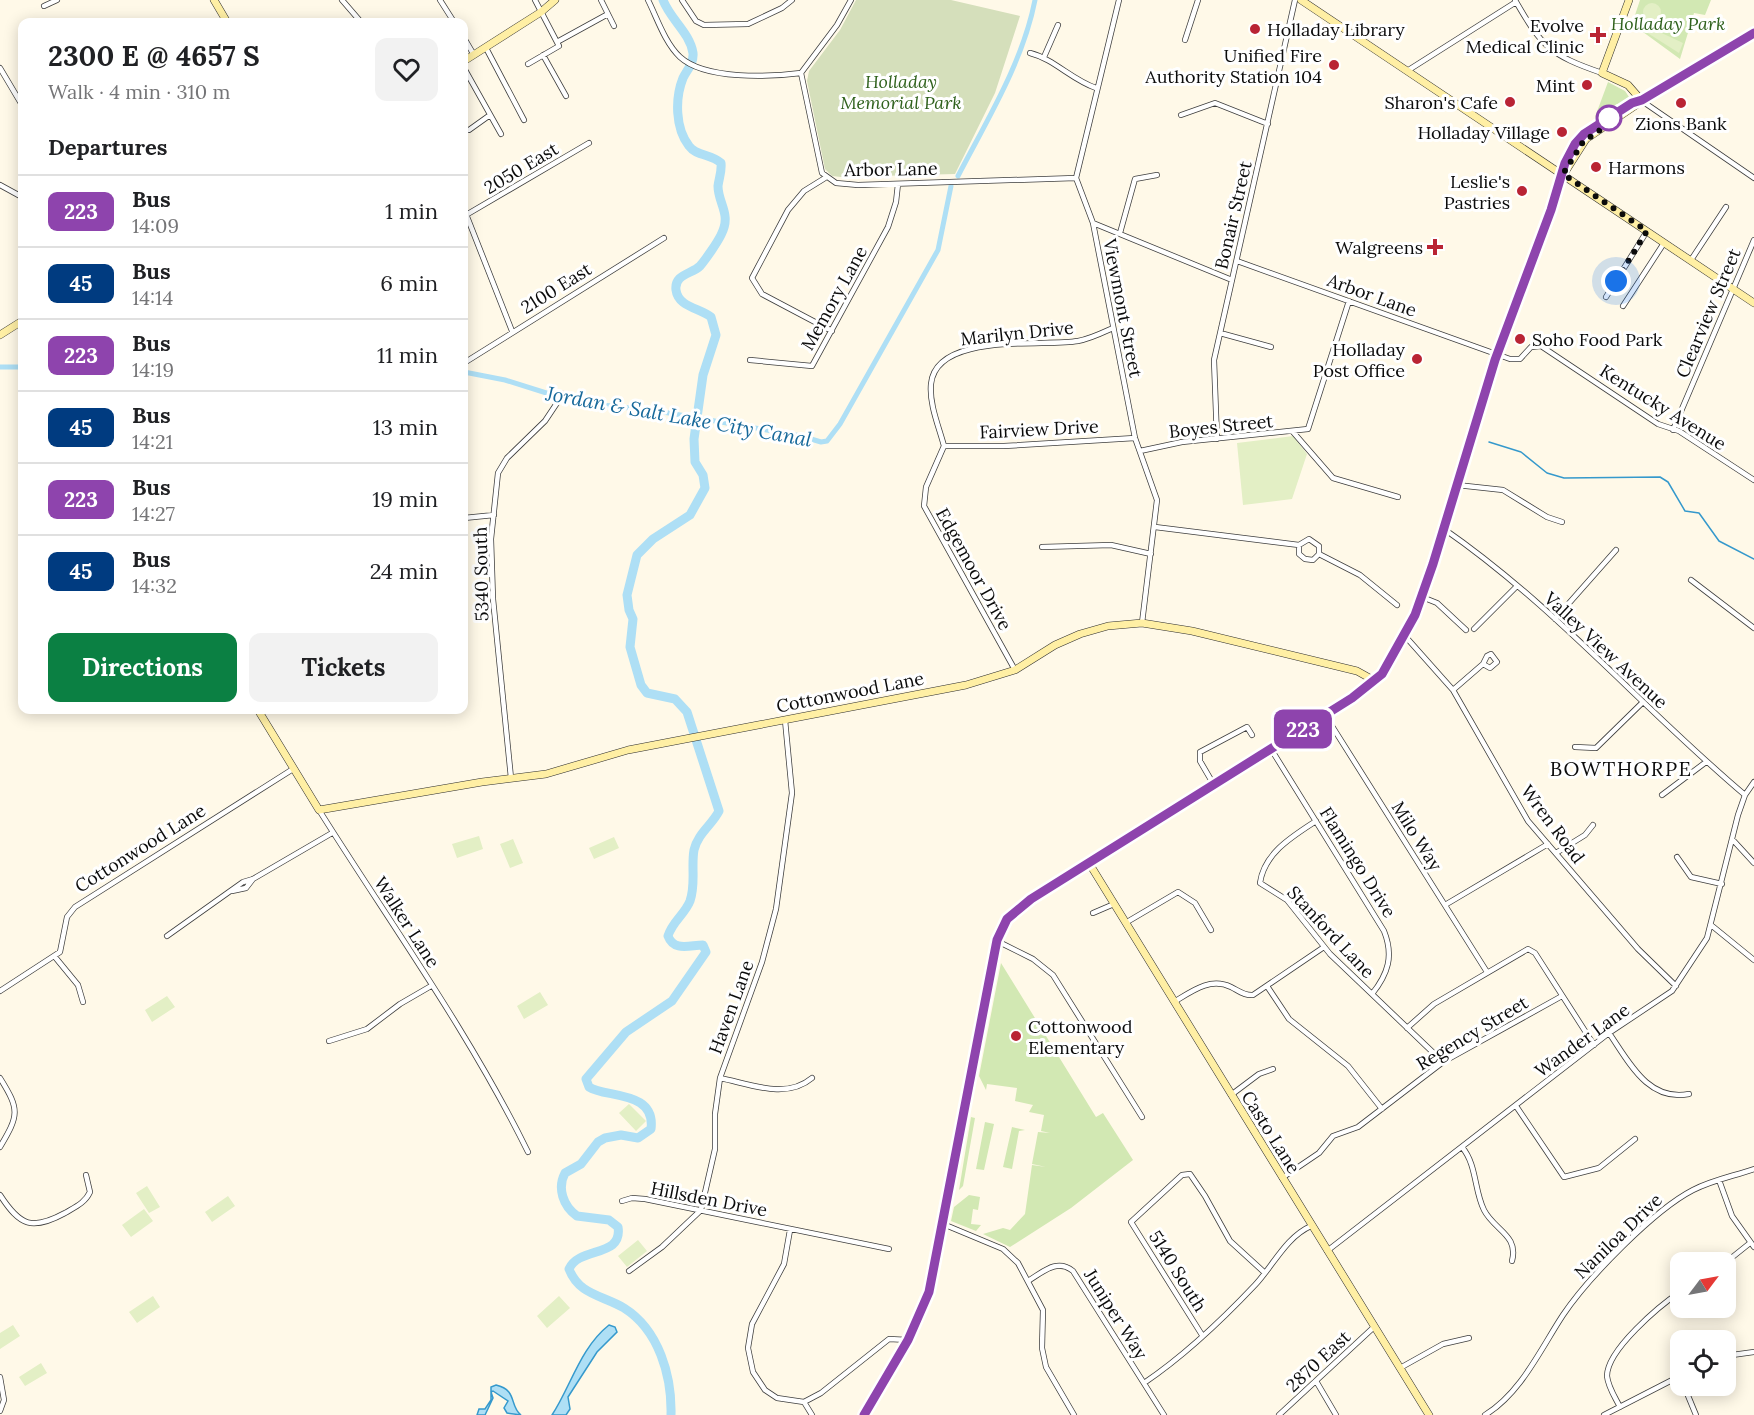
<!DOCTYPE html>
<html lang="en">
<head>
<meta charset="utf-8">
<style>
  :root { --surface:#fff; --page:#f2f2f2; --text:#202124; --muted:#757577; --line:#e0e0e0; --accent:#0b8043 }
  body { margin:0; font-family:Lora,serif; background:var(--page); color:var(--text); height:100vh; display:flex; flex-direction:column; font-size:22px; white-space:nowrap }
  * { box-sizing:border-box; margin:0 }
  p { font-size:20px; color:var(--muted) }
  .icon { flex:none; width:33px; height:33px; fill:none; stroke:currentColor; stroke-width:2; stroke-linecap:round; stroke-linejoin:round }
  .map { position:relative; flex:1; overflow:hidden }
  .drawer { position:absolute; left:18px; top:18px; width:450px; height:696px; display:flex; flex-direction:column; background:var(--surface); border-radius:12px; box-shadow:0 3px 15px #0003 }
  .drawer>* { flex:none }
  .badge { padding:0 12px; border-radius:9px; font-size:21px; line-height:39px }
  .needle { width:39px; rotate:58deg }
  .buttons { position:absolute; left:1670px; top:1252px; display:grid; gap:12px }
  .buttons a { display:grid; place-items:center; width:66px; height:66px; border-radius:12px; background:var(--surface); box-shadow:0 3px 15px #0003; font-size:30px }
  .you { position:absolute; width:30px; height:30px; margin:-15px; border:4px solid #fff; border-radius:50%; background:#1a73e8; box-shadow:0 0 0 9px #1a73e833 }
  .map>.badge { position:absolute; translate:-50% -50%; box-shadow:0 0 0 3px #fff }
  h2 { padding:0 30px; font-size:22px; line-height:54px }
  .round { display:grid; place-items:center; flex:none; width:63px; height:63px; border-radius:12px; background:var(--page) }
  .overview { display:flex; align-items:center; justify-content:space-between; height:102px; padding:0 30px }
  h1 { font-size:28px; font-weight:700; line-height:45px }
  .primary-button { display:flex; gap:12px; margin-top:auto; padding:12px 30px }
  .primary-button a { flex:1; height:69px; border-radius:12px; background:var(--accent); color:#fff; font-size:24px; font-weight:700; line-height:69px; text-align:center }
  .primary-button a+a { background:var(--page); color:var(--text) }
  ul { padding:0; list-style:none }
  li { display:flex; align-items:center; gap:18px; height:72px; padding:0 30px; border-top:2px solid var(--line) }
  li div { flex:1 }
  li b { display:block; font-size:22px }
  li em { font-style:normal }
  li .badge { min-width:66px; font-weight:700; text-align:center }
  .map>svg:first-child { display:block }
</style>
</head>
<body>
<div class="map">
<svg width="1754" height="1415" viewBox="0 0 1754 1415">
  <rect width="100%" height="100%" fill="#fff9e8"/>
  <path fill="#d2e8b3" d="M 1640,0 L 1711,0 L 1705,15 L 1694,13 L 1680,59 L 1632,24 Z
    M 1608,82 L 1625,91 L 1629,97 L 1628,103 L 1624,106 L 1617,104 L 1595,117 Z
    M 1001,963 L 1096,1117 L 1103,1113 L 1133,1160 L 1071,1208 L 1010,1247 L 983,1234 L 1003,1228 L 1010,1230 L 1025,1214 L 1032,1165 L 1046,1167 L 1032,1164 L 1038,1132 L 1050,1133 L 1041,1131 L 1044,1115 L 1029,1112 L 1033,1105 L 1015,1101 L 1017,1088 L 987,1084 L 986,1090 L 979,1076 Z
    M 971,1117 L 975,1118 L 963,1186 L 959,1190 Z
    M 985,1122 L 994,1124 L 984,1170 L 976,1169 Z
    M 1012,1127 L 1025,1130 L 1019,1131 L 1012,1169 L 1003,1167 Z
    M 969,1195 L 980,1197 L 978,1210 L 973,1209 L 971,1224 L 981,1225 L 976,1231 L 951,1221 L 954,1207 Z"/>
  <path fill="#d5dfbb" d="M 856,0 L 951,0 L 1020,16 L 995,93 L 955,174 L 841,177 L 832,176 L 825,169 L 807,81 L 809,71 L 840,30 Z"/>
  <path fill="#e3efc5" d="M1643 12a9 9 0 1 1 18 0a9 9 0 1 1-18 0Z
    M 1636,21 L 1683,43 L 1679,53 L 1635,25 Z
    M 1293,436 L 1307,454 L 1292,499 L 1243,505 L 1237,443 Z
    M 479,836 L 483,849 L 457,858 L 452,844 Z
    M 614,837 L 619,848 L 594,859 L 589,848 Z
    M 513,839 L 523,863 L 510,868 L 500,844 Z
    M 540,992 L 548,1005 L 524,1019 L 517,1006 Z
    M 167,996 L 175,1007 L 152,1022 L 145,1010 Z
    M 629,1104 L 646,1121 L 636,1131 L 619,1113 Z
    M 147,1186 L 160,1207 L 149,1213 L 136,1193 Z
    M 228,1196 L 235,1206 L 212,1222 L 205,1212 Z
    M 144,1209 L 153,1221 L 131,1237 L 122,1225 Z
    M 638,1240 L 647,1251 L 627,1267 L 618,1256 Z
    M 153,1296 L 160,1307 L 137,1323 L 129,1312 Z
    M 559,1296 L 570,1308 L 547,1328 L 537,1316 Z
    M 13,1325 L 20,1336 L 0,1349 L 0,1333 Z
    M 41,1363 L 47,1373 L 25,1386 L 19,1377 Z"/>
  <path fill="#aedff5" stroke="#3599cc" stroke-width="1.5" d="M 609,1325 L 615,1327 L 617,1332 L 597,1352 L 568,1397 L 570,1409 L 566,1415 L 552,1415 C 571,1386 580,1348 609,1325 Z
    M 496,1385 C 518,1390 509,1406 521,1415 L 507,1413 L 504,1408 L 508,1401 L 493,1391 L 491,1392 L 493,1398 L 485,1415 L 477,1415 L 479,1409 L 485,1409 L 491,1400 L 491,1387 Z"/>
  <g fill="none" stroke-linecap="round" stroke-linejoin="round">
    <path stroke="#3599cc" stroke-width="1.5" d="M 1489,442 L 1521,452 L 1547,473 L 1564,478 L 1660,477 L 1668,482 L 1685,511 L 1699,513 L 1719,541 L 1754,559"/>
    <path stroke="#aedff5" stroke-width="5" d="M 958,176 C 987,120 1023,62 1035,0
      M 0,367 L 22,367
      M 464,372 L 505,380 L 575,402 L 657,411 L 801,436 L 821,442 L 827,441 L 840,424 L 938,250 L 951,186"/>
    <path stroke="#aedff5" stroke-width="9" d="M 663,0 C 670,19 690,33 693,53 C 694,63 687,70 683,78 C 675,98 675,128 689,146 C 696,156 712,154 721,163 C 722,171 719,178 718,186 C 718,204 732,214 721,235 C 717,243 706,259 700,266 C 692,274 674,274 676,290 C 678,307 700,308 711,317 L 716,335 L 703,375 L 694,439 L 695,462 L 703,475 L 705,488 L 690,515 L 653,539 L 637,555 L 627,595 L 629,610 L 633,619 L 630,647 L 641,685 L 647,693 L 675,699 L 687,712 L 719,811 C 712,825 698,833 694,850 C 691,867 696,884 690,901 C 685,914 672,922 668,936 C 674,952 690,945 703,945 L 706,952 L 672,1001 L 626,1032 L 586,1079 L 589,1087 C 605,1098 656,1090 651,1129 L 638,1138 L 621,1135 L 605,1138 L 598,1142 L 581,1164 L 565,1173 C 557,1188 563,1206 577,1216 L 609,1220 L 618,1227 C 623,1258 579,1246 569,1269 C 579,1295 602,1295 624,1308 C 659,1330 672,1376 671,1415"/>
    <g stroke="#3e3e3e" stroke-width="6">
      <path id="street" d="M 342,0 L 361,22
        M 440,0 L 454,22
        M 601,0 L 614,26
        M 648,0 C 657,18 665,43 680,57 C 705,80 770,77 801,73 L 822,173 L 836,183 L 858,185 L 1076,178
        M 682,0 L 696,21 L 704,25 L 748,24 L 782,8 L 792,0
        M 1119,0 L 1076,178 L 1093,223 L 1135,438 L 1157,500 L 1142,623
        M 1515,0 C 1542,47 1550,55 1602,73
        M 44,6 L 57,0
        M 464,38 L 474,55
        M 1185,40 L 1198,0
        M 557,42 L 608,14
        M 486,48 L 524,120
        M 1030,53 C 1054,59 1072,80 1096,88
        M 543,55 L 566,96
        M 1044,57 L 1058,25
        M 528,64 L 559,46 L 535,0
        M 0,68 L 22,105
        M 464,68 L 501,134
        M 1407,71 L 1516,2
        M 801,73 L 837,25 L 851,0
        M 1642,101 L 1754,178
        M 1181,115 L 1215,103 L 1268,124
        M 464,130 L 469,130 L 490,115
        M 825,178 L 804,191 L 788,210 L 752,278 L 762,294 L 832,331
        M 0,185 L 22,197
        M 464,209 L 512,331
        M 466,215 L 589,143
        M 1093,223 L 1232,280
        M 1120,233 L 1135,179 L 1157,175
        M 1691,260 L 1726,207
        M 1237,261 L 1510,359 L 1520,359 L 1531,347 L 1541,346 L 1658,424 L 1679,431 L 1754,480
        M 1606,297 L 1647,231
        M 1623,306 L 1664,243
        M 1220,333 L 1271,347
        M 750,360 L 812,366 L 888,227 L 896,202 L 898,184
        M 464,363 L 664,238
        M 1673,430 L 1754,240
        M 1293,432 L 1333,478 L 1398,497
        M 1217,439 L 1214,360 L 1295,0
        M 944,446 C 939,427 929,404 931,384 C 936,332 1042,347 1078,341 C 1090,339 1102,333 1113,328
        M 944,446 L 926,487 L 924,506 L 1015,670
        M 944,446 L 1004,446 L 1135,438
        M 1140,451 L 1182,442 L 1308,429 L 1349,301
        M 1457,485 L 1503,490 L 1547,517 L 1562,522
        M 464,518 L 494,515
        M 1155,527 L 1299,545 L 1309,539 L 1319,546 L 1319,554 L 1313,560 L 1305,559 L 1299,554 L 1299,545
        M 1444,529 C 1554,605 1643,709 1745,795
        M 1042,547 L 1111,545 L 1151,554
        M 1319,554 L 1360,575 L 1397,605
        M 1691,580 L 1754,628
        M 1422,597 L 1437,603 L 1466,630
        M 1555,619 L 1616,550
        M 1474,629 L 1517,586
        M 1405,636 L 1453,690 L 1528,821 L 1638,949 L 1676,986
        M 1453,690 L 1483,664 L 1487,656 L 1491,654 L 1497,662 L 1490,668 L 1483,664
        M 1325,715 L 1487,972
        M 1575,747 L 1596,748 L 1642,703
        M 1271,749 L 1384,931 C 1394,956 1388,974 1372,994
        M 511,778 L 493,599 L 491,539 L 498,473 L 507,458 L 545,421 L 563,394
        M 1214,785 L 1200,761 L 1200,752 L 1247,727 L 1252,735
        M 1662,795 L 1706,762
        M 319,810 C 390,923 469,1032 528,1152
        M 1316,821 C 1293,836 1264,853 1260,883 L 1287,900 L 1330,954 L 1443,1062
        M 1732,839 L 1754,863
        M 1556,853 L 1585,835 L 1593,825
        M 1677,857 L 1691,877 L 1722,884
        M 232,891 L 246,888 L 253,879
        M 1445,905 L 1548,844
        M 1093,913 L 1114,904
        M 1127,922 L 1178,892 L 1195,903 L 1211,930
        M 1711,925 L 1754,960
        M 167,936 L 243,882 L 253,879 L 332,833
        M 997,941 L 1033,959 L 1053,975 L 1142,1117
        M 55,957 L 78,985 L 83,1002
        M 1267,986 L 1289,1019 L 1348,1066 L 1382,1109
        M 0,991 L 60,952 L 67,917 L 75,907 L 293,769
        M 1174,1002 C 1192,991 1210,977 1231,987 C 1239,991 1245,996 1253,995 L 1324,947
        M 1407,1028 L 1434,1004 L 1528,949 L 1535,953 L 1594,1045
        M 1609,1033 C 1629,1062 1648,1102 1689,1094
        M 329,1041 L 367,1029 L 400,1004 L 431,986
        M 0,1078 C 20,1110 19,1115 0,1147
        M 720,1078 C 750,1084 786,1100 812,1078
        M 1231,1095 L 1259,1074 L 1273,1069
        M 1516,1106 L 1564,1177 L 1599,1168 L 1635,1139
        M 1462,1147 C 1477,1165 1474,1190 1484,1210 C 1494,1230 1519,1235 1512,1261
        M 1282,1178 L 1319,1153 L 1333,1136 L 1358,1127 L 1443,1062 L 1562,996
        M 1719,1180 L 1732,1216 L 1754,1247
        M 0,1195 C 20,1226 32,1231 65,1213 C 75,1207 85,1203 90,1192 L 86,1175
        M 622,1201 L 632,1198 L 645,1199 L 889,1249
        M 943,1224 L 1003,1249 L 1018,1263 L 1043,1310 L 1042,1348 L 1046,1367 L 1074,1415
        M 790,1230 L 784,1264 L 752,1324 L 748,1348 L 753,1372 L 765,1390 L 777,1398 L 804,1402 L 812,1415
        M 1327,1251 L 1609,1033 L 1672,991 L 1707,938 L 1738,815 L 1745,795 L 1754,782
        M 1725,1263 L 1750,1243
        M 629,1271 L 662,1247 L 701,1210 L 715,1149 L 715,1114 L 720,1078 L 762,962 L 776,909 L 792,793 L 785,720
        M 1028,1281 C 1043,1272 1057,1258 1073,1271 L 1164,1415
        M 1202,1335 L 1131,1222 L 1182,1175 L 1190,1174 L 1205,1196 L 1230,1241 L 1265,1273
        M 1725,1356 L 1754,1352
        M 1400,1368 L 1443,1344 L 1469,1338
        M 0,1377 L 4,1400 L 0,1411
        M 1316,1381 L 1336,1415
        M 1144,1383 C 1184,1356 1221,1321 1255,1285 C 1273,1266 1286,1237 1311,1226
        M 1684,1386 L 1696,1415
        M 804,1402 L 821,1393 L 889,1339 L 908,1340
        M 1620,1407 C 1615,1397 1608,1387 1607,1376 C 1607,1350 1659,1306 1680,1292
        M 1279,1415 L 1374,1327
        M 1485,1415 C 1521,1393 1540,1350 1563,1315 C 1588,1278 1654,1210 1693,1190 C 1712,1180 1734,1176 1754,1169
        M 1604,1415 L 1680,1376"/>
    </g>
    <g stroke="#2d2d2d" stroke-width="8">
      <path id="secondary" d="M 214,0 L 227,22
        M 1301,0 L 1754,303
        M 1629,0 L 1602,73 L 1628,85 L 1642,101
        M 464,61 L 541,12 L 555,0
        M 1565,172 L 1586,139 L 1642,101
        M 0,335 L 22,321
        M 258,710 L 319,810 L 482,782 L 546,774 L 628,750 L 966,685 L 1015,670 L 1055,645 L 1080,634 L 1108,626 L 1142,623 L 1192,631 L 1357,671 L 1375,681
        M 1089,863 L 1429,1415
        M 864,1415 L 908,1340 L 927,1298 L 995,949 L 1004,922 L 1031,899 L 1352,698 L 1382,674 L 1415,615 L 1431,573 L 1495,360 L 1573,148 L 1581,137 L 1598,124 L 1754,33"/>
    </g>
    <use href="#street" stroke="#fff" stroke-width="4.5"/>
    <use href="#secondary" stroke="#ffefa4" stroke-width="7"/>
  </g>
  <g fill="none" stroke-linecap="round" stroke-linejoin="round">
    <g stroke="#fff" stroke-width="14">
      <path id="line" d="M 864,1415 L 908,1340 L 929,1292 L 997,940 L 1007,919 L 1031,899 L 1352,698 L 1382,674 L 1415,615 L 1433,564 L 1495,360 L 1551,210 L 1565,163 L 1575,144 L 1584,134 L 1632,103 L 1642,100 L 1754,33"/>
    </g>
    <use href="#line" stroke="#8e44ad" stroke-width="9"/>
    <path stroke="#0b0b0b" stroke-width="6" stroke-dasharray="0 10.8" d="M 1609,118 L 1613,121 L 1583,142 L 1563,174 L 1647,231 L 1616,281"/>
  </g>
  <g fill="#b92434" stroke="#fff" stroke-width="2">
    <circle cx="1255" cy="29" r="6"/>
    <path d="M1595 26h6v6h6v6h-6v6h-6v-6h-6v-6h6z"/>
    <circle cx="1334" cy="65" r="6"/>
    <circle cx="1587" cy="85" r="6"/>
    <circle cx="1510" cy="102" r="6"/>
    <circle cx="1681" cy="103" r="6"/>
    <circle cx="1562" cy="132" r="6"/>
    <circle cx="1596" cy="167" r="6"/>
    <circle cx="1522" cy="191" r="6"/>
    <path d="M1432 238h6v6h6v6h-6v6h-6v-6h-6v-6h6z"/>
    <circle cx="1520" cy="339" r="6"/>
    <circle cx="1417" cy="359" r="6"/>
    <circle cx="1016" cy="1036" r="6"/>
  </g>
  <circle fill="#fff" stroke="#8e44ad" stroke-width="3" cx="1609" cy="118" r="12"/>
  <g text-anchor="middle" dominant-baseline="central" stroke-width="6" stroke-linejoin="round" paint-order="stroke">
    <g font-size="18" font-style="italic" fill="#2f611c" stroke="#fff">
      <text x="1668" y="23">Holladay Park</text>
      <text x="901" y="81">Holladay<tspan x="901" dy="21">Memorial Park</tspan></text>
    </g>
    <g font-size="18" fill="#0b0b0b" stroke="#fff" text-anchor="end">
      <text x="1584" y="25">Evolve<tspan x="1584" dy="21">Medical Clinic</tspan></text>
      <text x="1267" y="29" text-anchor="start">Holladay Library</text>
      <text x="1322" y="55">Unified Fire<tspan x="1322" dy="21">Authority Station 104</tspan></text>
      <text x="1575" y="85">Mint</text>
      <text x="1498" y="102">Sharon's Cafe</text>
      <text x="1681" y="123" text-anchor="middle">Zions Bank</text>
      <text x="1550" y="132">Holladay Village</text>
      <text x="1608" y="167" text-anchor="start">Harmons</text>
      <text x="1510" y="181">Leslie's<tspan x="1510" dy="21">Pastries</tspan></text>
      <text x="1423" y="247">Walgreens</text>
      <text x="1532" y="339" text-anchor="start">Soho Food Park</text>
      <text x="1405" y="349">Holladay<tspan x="1405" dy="21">Post Office</tspan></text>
      <text x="1028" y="1026" text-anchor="start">Cottonwood<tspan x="1028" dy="21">Elementary</tspan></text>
    </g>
    <g font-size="18" fill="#0b0b0b" stroke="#fff">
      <text transform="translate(521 168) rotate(-31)">2050 East</text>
      <text transform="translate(891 169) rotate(-1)">Arbor Lane</text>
      <text transform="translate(1233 215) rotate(-77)">Bonair Street</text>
      <text transform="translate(556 288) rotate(-32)">2100 East</text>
      <text transform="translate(1372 295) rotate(20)">Arbor Lane</text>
      <text transform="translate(834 298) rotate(-61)">Memory Lane</text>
      <text transform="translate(1123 308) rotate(79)">Viewmont Street</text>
      <text transform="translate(1708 313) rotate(-67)">Clearview Street</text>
      <text transform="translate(1017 333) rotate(-6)">Marilyn Drive</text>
      <text transform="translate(1663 407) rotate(32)">Kentucky Avenue</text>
      <text transform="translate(1221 426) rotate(-6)">Boyes Street</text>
      <text transform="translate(1039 429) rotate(-3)">Fairview Drive</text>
      <text transform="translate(974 569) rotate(61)">Edgemoor Drive</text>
      <text transform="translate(481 574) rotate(-91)">5340 South</text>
      <text transform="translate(1606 650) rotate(43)">Valley View Avenue</text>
      <text transform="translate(850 692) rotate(-11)">Cottonwood Lane</text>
      <text transform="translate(1553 824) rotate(53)">Wren Road</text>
      <text transform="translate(1417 836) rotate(58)">Milo Way</text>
      <text transform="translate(140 848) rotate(-32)">Cottonwood Lane</text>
      <text transform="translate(1358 862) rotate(58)">Flamingo Drive</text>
      <text transform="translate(407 922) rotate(57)">Walker Lane</text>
      <text transform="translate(1331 932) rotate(47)">Stanford Lane</text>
      <text transform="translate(731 1007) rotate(-70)">Haven Lane</text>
      <text transform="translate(1472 1033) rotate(-31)">Regency Street</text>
      <text transform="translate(1582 1040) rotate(-36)">Wander Lane</text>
      <text transform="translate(1271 1132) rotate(58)">Casto Lane</text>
      <text transform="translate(709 1199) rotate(11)">Hillsden Drive</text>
      <text transform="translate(1618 1236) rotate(-44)">Naniloa Drive</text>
      <text transform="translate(1178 1271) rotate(58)">5140 South</text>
      <text transform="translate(1116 1314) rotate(58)">Juniper Way</text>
      <text transform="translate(1318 1361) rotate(-43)">2870 East</text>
    </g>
    <g font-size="20" font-style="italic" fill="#16689a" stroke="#fff">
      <text transform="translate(679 416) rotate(10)">Jordan &amp; Salt Lake City Canal</text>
    </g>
    <g font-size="20" letter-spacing="1.5" fill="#0b0b0b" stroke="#fff">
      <text x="1621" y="768">BOWTHORPE</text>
    </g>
  </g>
</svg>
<div class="buttons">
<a><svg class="needle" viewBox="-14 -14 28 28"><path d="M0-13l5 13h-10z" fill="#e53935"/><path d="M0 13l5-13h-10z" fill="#757577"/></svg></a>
<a><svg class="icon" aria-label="locate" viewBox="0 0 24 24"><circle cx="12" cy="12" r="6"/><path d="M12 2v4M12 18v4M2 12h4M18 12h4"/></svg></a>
</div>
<div class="you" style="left:1616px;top:281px"></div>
<b class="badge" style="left:1303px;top:729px;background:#8e44ad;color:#fff">223</b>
<section class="drawer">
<div class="overview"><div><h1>2300 E @ 4657 S</h1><p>Walk · 4 min · 310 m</p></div><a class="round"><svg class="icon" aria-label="heart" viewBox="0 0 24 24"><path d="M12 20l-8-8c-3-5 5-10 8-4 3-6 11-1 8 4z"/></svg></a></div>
<h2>Departures</h2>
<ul>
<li><span class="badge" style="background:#8e44ad;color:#fff">223</span><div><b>Bus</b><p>14:09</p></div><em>1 min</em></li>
<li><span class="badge" style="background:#003b80;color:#fff">45</span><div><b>Bus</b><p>14:14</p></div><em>6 min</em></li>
<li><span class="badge" style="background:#8e44ad;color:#fff">223</span><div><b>Bus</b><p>14:19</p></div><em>11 min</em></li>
<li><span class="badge" style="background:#003b80;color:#fff">45</span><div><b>Bus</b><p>14:21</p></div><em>13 min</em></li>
<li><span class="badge" style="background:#8e44ad;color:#fff">223</span><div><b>Bus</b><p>14:27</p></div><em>19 min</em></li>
<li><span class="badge" style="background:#003b80;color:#fff">45</span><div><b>Bus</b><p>14:32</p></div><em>24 min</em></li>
</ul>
<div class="primary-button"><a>Directions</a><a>Tickets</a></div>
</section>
</div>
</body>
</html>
